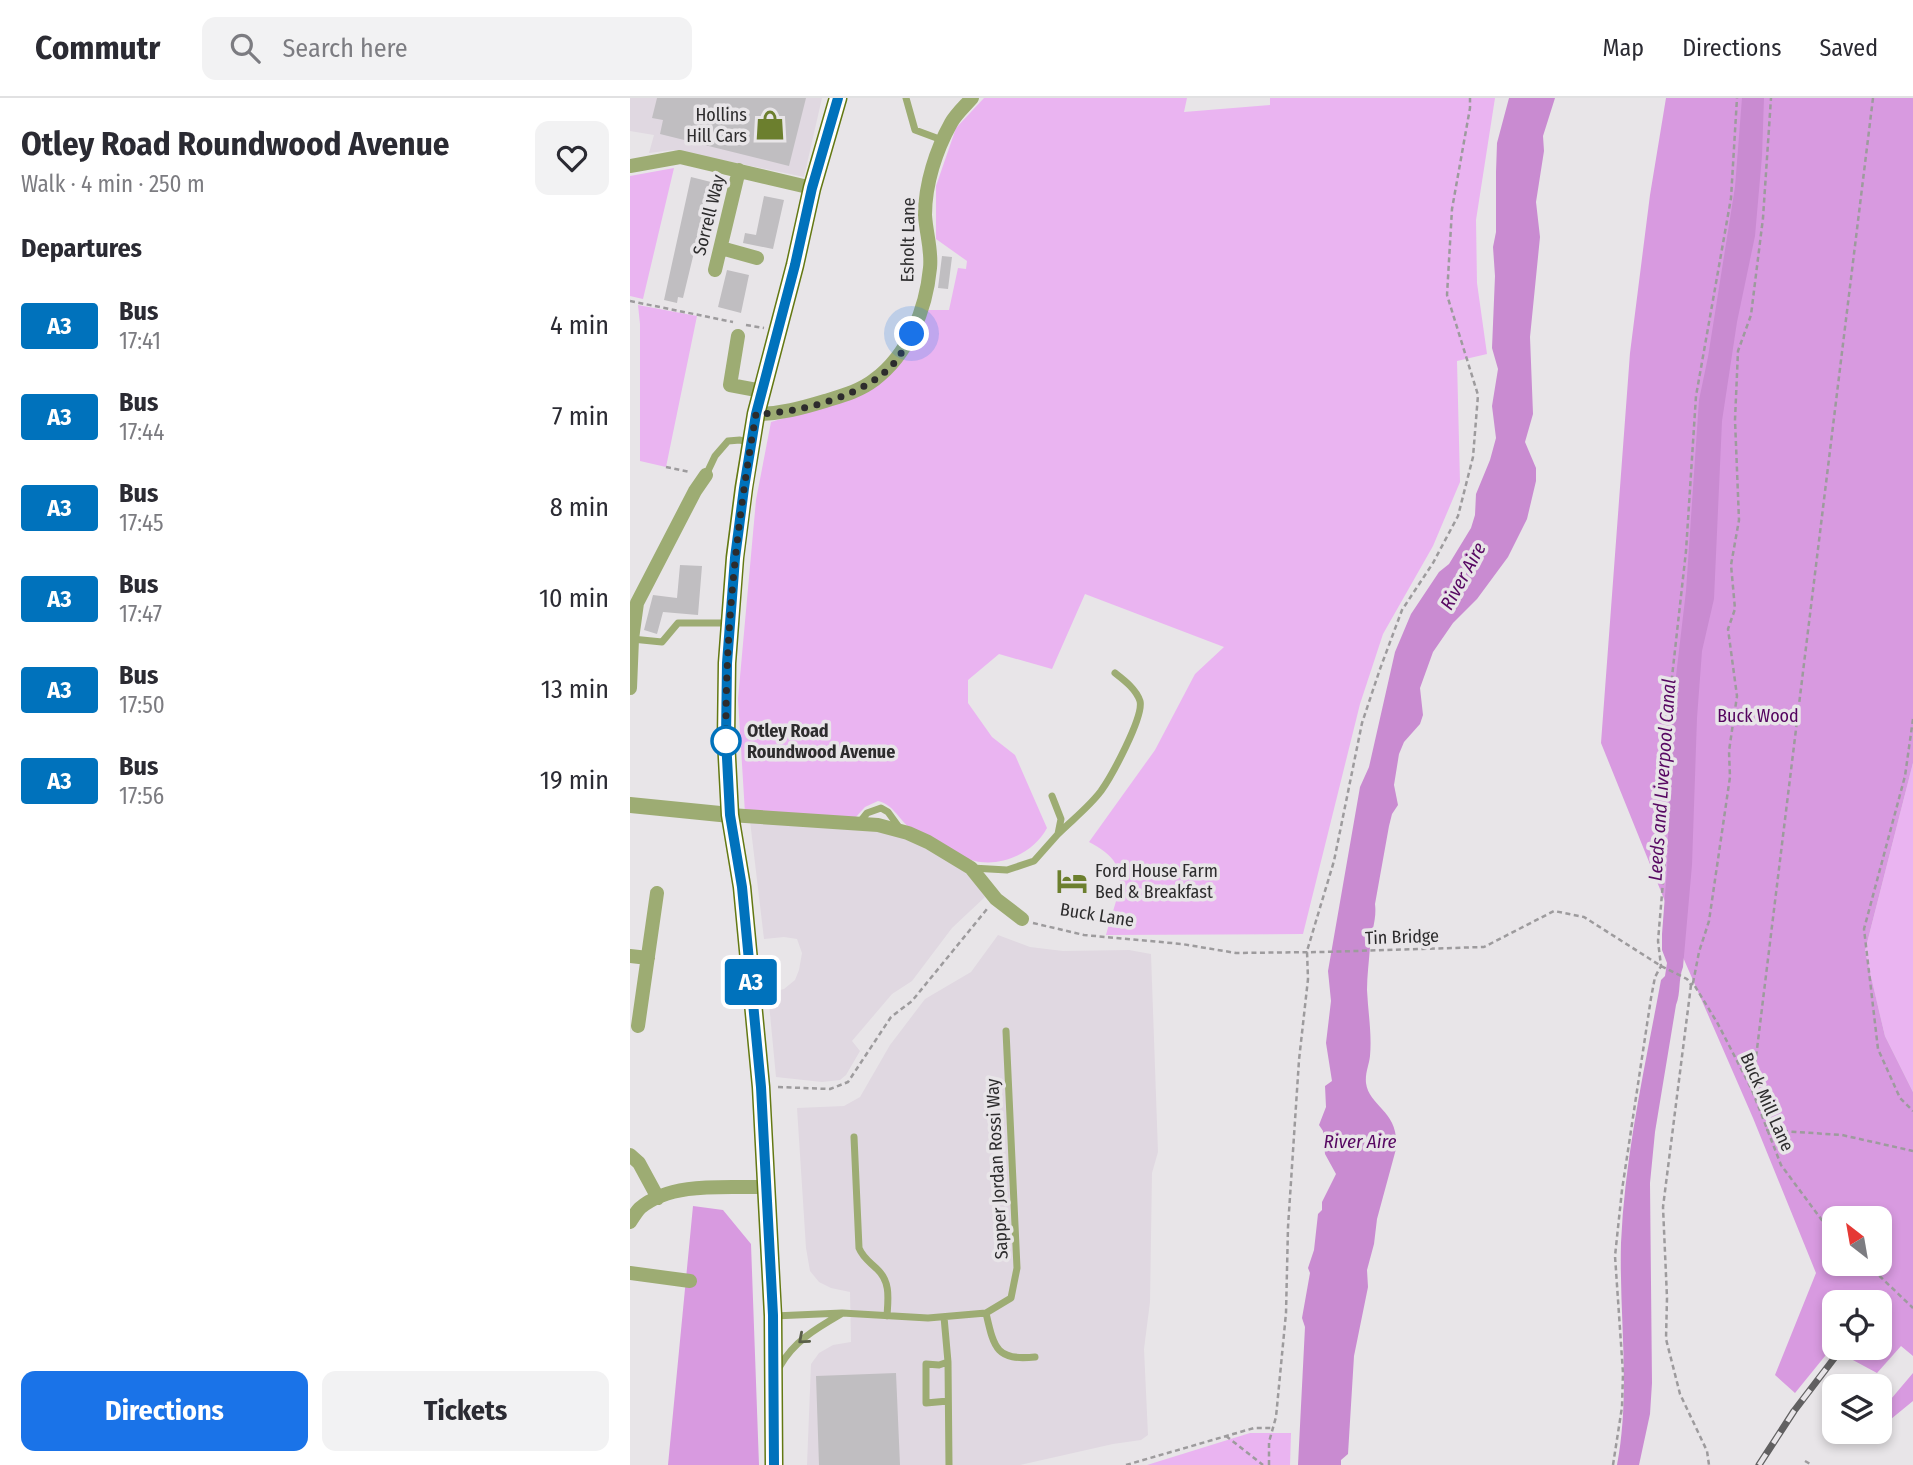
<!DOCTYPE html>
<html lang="en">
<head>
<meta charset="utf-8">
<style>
  :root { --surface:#fff; --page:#f2f2f3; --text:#2b2b33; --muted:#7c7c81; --line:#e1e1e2; --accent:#1a73e8 }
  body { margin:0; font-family:"Fira Sans Condensed",sans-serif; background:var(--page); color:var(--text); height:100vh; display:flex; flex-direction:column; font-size:26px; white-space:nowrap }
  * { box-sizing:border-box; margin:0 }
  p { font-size:23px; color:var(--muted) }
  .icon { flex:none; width:38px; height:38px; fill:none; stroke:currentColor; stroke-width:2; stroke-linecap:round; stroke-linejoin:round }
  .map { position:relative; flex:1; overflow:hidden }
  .panel { display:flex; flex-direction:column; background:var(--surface); width:630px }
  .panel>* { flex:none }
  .badge { padding:0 14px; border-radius:5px; font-size:24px; line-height:46px }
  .needle { width:46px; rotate:329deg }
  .fabs { position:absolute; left:1192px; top:1108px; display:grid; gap:14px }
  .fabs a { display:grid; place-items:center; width:70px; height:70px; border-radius:14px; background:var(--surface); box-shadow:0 4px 10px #0003; font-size:35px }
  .you { position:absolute; width:35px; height:35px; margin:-18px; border:5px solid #fff; border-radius:50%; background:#1a73e8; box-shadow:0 0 0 10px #1a73e833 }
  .map>.badge { position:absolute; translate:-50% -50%; box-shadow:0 0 0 4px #fff }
  h2 { padding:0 21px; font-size:26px; line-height:63px }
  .round { display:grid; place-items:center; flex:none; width:74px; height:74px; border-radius:14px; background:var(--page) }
  .headline { display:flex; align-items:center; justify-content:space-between; height:119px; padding:0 21px }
  h1 { font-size:33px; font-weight:700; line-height:52px }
  .button { display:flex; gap:14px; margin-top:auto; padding:14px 21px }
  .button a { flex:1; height:80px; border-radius:14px; background:var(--accent); color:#fff; font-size:28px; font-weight:700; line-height:80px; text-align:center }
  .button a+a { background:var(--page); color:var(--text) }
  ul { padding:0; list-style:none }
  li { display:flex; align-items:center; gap:21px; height:91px; padding:0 21px }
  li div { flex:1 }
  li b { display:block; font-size:26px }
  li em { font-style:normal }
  li .badge { min-width:77px; font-weight:700; text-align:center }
  header { display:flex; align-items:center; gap:42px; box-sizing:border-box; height:98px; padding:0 35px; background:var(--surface); border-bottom:2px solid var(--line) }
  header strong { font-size:33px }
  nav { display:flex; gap:38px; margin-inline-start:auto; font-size:24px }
  .search { width:490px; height:63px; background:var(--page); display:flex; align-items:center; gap:18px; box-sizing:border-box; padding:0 24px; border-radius:14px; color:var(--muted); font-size:26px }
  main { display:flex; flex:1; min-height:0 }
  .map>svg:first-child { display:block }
</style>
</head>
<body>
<header>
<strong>Commutr</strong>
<div class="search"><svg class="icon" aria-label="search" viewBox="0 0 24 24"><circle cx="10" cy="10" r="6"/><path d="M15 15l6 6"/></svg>Search here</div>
<nav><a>Map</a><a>Directions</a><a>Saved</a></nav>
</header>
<main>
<section class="panel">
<div class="headline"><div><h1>Otley Road Roundwood Avenue</h1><p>Walk · 4 min · 250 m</p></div><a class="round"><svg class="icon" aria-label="heart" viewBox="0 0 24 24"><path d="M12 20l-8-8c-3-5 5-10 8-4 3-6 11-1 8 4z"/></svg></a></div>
<h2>Departures</h2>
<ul>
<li><span class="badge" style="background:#0072bc;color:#fff">A3</span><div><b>Bus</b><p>17:41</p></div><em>4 min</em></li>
<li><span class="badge" style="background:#0072bc;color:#fff">A3</span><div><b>Bus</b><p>17:44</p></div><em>7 min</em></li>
<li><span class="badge" style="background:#0072bc;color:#fff">A3</span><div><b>Bus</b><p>17:45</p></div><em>8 min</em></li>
<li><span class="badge" style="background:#0072bc;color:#fff">A3</span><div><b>Bus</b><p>17:47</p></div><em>10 min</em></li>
<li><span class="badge" style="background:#0072bc;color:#fff">A3</span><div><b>Bus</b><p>17:50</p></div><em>13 min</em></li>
<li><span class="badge" style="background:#0072bc;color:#fff">A3</span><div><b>Bus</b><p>17:56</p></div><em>19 min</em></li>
</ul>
<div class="button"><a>Directions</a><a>Tickets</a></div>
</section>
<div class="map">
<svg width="1283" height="1367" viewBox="0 0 1283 1367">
  <rect width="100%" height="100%" fill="#e8e5e8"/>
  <path fill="#e0d8e1" d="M 0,0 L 192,0 L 174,79 L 43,52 L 19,55 L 24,37 L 0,33 Z
    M 120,723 L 225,730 L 284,740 L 337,774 L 355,799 L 322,830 L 282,883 L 262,896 L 222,943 L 230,953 L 216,977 L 210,982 L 192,984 L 146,979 L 138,895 L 154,891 L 165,882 L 169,872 L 172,855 L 167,841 L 154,839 L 134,841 Z
    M 368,837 L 400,849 L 433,853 L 499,852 L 521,856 L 528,1054 L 522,1075 L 520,1204 L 514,1251 L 518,1337 L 511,1342 L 483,1346 L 390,1367 L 177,1367 L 181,1266 L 189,1255 L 203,1247 L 221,1244 L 220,1194 L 201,1190 L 189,1184 L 180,1173 L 176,1150 L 167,1010 L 214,1008 L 230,999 L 260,947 L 295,901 L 341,874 Z"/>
  <path fill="#eab4f1" d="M 354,0 L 557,0 L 554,14 L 640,7 L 640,0 L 865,0 L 846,122 L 847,185 L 857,256 L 827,263 L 830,384 L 803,448 L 753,536 L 730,606 L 673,836 L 476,837 C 487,794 507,768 459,744 L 525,652 L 565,576 L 594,549 L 455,496 L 422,571 L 369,556 L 338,582 L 338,605 L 362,639 L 385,657 L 417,730 C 403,756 368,772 338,761 C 328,758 319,751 309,746 C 300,741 289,737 281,731 C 269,722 263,706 248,703 L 235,709 L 225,720 L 115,715 L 108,601 L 126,402 L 141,324 L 229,298 L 296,212 L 319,212 L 328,170 L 336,171 L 337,163 L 306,141 L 306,88 L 326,30 Z
    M 44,70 L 13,201 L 0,198 L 0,78 Z
    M 8,207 L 67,218 L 36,369 L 10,363 L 10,226 Z
    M 1283,665 L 1283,994 L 1255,938 L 1235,853 Z
    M 620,1335 L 661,1335 L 660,1367 L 517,1367 Z"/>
  <path fill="#d89ae0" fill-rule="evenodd" d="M 1036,0 L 1283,0 L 1283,665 L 1235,853 L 1255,938 L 1283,994 L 1283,1258 L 1271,1248 L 1247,1275 L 1221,1261 L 1230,1250 L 1250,1250 L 1250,1204 L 1204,1204 L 1204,1247 L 1165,1295 L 1145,1277 L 1186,1175 L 1123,1020 L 1052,857 L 1053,848 L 971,645 L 1000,255 L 1020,97 ZM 1204,1120 L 1250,1120 L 1250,1166 L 1204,1166 Z
    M 63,1108 L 93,1112 L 121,1146 L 129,1367 L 38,1367 Z
    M 1283,1275 L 1283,1303 L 1250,1330 L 1250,1314 Z"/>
  <path fill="#c98bd1" d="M 879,0 L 925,0 L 913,38 L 914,53 L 906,104 L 910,139 L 900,239 L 903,316 L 895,344 L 906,370 L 906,383 L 897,421 L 878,459 L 847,501 L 823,525 L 803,554 L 790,590 L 793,617 L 790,626 L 774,644 L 769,656 L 764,687 L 768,707 L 762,716 L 759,728 L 745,806 C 747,821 741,834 740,849 C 739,863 737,878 737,892 C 738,914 742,936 740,958 C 739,967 735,975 736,985 C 739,1009 770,1013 766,1051 L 747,1121 L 744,1146 L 737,1172 L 738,1189 L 724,1258 L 718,1356 L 711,1362 L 711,1367 L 668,1367 L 675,1229 L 672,1220 L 680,1175 L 678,1170 L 684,1152 L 688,1116 L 692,1112 L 692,1104 L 706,1076 L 695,1056 L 693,1033 L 689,1027 L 696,1009 L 695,988 L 702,983 L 696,945 L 701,903 L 698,873 L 730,689 L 739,669 L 765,554 L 781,516 L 809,474 L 819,466 L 841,430 L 845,417 L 846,396 L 860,362 L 866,340 L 862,308 L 868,271 L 862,250 L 865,178 L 863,149 L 866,134 L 866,74 L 867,45 Z
    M 1112,0 L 1134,0 L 1132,58 L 1125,138 L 1107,224 L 1092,323 L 1084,501 L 1072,553 L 1067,620 L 1062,767 L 1053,869 C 1048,882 1051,894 1046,907 L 1025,1034 L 1020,1085 L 1022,1285 L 1020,1316 L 1009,1367 L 987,1367 C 1001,1293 989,1220 991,1145 C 995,1056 1015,969 1031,882 L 1035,878 L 1037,865 L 1032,852 L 1032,836 L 1037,771 L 1042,612 L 1056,493 L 1069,302 L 1078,259 L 1105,89 Z"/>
  <path fill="#c0bec1" d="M 27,0 L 176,0 L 159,68 L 30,36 L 33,22 L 22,20 Z
    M 61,79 L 81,84 L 53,200 L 48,199 L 47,205 L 34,202 Z
    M 134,98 L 154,102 L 143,151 L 113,145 L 115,135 L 126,137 Z
    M 312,158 L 322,159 L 318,191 L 308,190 Z
    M 97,172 L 119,177 L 111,215 L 88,209 Z
    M 50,467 L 72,468 L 68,517 L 33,514 L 27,536 L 14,532 L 23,497 L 47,500 Z
    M 266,1275 L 270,1367 L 189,1367 L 186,1278 Z"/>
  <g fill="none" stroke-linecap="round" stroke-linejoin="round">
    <path stroke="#9d9b9d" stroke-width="2.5" stroke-dasharray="5 3.5" stroke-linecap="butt" d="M 0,203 L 103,224
      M 116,227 L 134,230
      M 36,369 L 60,374
      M 1283,621 L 1275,678 L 1234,831 L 1248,951 L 1270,1000 L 1283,1013
      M 403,825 L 454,837 L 552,846 L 606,855 L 692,854 L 854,849 L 924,813 L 954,819 L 1031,868 L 1057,881 L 1061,887 L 1063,885 L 1088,926 L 1122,992 L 1151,1067 L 1191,1121 L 1204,1134
      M 1063,885 L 1069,854 L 1079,823 L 1100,679 L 1099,653 L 1107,598 L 1098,531 L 1105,511 L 1101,467 L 1109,422 L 1105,322 L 1108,253 L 1121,217 L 1133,120 L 1141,0
      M 1061,887 L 1033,1109 L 1037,1200 L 1036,1241 L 1050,1296 L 1077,1353 L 1079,1367
      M 148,989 L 200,991 L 218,984 L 261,919 L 282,903 L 357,811
      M 1122,992 L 1243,0
      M 1136,1032 L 1212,1037 L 1283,1053
      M 1237,1166 L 1283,1210
      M 596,1338 L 633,1367
      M 1175,1363 L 1182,1367
      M 496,1367 L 624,1330 L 643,1330
      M 639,1367 L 639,1344 L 646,1319 L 656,1215 L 658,1129 L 669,962 L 678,881 L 677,853 L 704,763 L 732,625 L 750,571 L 772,512 L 803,465 L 828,418 L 843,359 L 848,297 L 817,197 L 822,111 L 840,10 L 840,0
      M 983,1367 L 992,1309 L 993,1275 L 985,1158 L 992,1092 L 1021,900 L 1025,879 L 1031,868 L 1028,843 L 1034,772 L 1038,615 L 1056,453 L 1066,298 L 1101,100 L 1107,0"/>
    <path stroke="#9dac73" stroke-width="7" d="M 276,0 L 285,32 L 312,42
      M 76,377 L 85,358 L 98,343 L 110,342 L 119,345
      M 2,541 L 32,544 L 48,525 L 98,525
      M 229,725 L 237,715 L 251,710 L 258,714 L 271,732
      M 428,736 C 442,722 459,709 471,693 C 481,679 514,619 510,603 C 506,591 494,582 485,575
      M 342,770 L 377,772 L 404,763 L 428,736 L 431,721 L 422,698
      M 224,1039 L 229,1150 C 233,1160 240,1164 247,1171 C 261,1184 258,1201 257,1218
      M 356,1215 C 364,1250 366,1263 405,1259
      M 144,1218 L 212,1215 L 298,1220 L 356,1215 L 381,1200 L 387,1170 L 376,933
      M 314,1219 L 318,1264 L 309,1267 L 296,1266 L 296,1305 L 318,1303
      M 318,1264 L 319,1367
      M 150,1268 C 164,1243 187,1230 211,1216"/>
    <path stroke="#9dac73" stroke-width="14" d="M 0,68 L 50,59 L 182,90
      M 91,150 L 127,160
      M 85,172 L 109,72
      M 108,238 L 100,287 L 132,293
      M 126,316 C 150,316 172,310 195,303 C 211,298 230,293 244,282 C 278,257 296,212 300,170 C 302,152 296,135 295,117 C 295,86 306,52 321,25 C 326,16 335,8 342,0
      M 0,590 L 2,541 L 7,505 L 65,393 L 76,377
      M 100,717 L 248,727 L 278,735 L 298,744 L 341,770 L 366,801 L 392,821
      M 0,858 L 18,860
      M 8,928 L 27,795
      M 0,1057 L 9,1065 L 28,1100
      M 0,1124 C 3,1120 6,1114 10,1110 C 42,1083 97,1090 136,1089
      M 0,1175 L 60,1183"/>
    <path stroke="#9dac73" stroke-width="16" d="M 0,707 L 100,717"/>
    <path stroke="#637812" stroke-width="19" d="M 144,1367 L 143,1218 L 131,989 L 112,789 L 100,717 L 96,641 L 97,565 L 105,459 L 114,389 L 126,316 L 165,167 L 182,90 L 208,0"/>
    <g stroke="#616061" stroke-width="7">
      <path id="rail" d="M 1129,1367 L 1164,1313 L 1212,1250"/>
    </g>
    <use href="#rail" stroke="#e8e5e8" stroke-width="4.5" stroke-dasharray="13" stroke-linecap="butt"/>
  </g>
  <defs><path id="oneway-chevron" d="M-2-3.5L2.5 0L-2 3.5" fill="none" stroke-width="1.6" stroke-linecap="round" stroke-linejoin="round" transform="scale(1.75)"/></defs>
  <use stroke="#5a5f49" href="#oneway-chevron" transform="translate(173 1241) rotate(139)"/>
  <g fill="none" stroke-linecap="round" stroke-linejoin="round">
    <g stroke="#fff" stroke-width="16">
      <path id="line" d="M 144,1367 L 143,1217 L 131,989 L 112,789 L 100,717 L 96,641 L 97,565 L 105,460 L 114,390 L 126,316 L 165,167 L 182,90 L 208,0"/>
    </g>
    <use href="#line" stroke="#0072bc" stroke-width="10"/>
    <path stroke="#2d2c2d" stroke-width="7" stroke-dasharray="0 12.6" d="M 96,643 C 95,533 107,424 126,316 C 169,315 237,298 265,264 C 272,255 277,245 282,236"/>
  </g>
  <defs>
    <g id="shop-bare" transform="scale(2.415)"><path d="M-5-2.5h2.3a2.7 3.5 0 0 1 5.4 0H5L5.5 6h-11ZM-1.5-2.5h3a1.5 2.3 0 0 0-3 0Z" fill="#6c7f2e" stroke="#e8e5e8" stroke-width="2.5" paint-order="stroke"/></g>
    <g id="hotel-bare" transform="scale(2.415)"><path d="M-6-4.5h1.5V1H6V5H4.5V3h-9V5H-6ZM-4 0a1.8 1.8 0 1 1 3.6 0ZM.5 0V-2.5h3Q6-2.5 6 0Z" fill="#6c7f2e" stroke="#e8e5e8" stroke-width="2.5" paint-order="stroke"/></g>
  </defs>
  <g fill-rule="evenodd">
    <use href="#shop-bare" x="140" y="27"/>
    <use href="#hotel-bare" x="442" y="783"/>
  </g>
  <circle fill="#fff" stroke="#0072bc" stroke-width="3.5" cx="96" cy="643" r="14"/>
  <g text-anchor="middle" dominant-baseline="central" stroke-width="7" stroke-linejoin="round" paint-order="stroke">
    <g font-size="18" fill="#2d2c2d" stroke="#e8e5e8" text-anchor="end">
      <text x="117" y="17">Hollins<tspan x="117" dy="21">Hill Cars</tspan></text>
      <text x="465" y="773" text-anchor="start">Ford House Farm<tspan x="465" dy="21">Bed &amp; Breakfast</tspan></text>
    </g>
    <g font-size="18" fill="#2d2c2d" stroke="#e8e5e8">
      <text transform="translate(79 117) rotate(-76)">Sorrell Way</text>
      <text transform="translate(278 142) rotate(-89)">Esholt Lane</text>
      <text transform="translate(467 817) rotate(9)">Buck Lane</text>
      <text transform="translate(772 839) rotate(-2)">Tin Bridge</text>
      <text transform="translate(1137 1004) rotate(66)">Buck Mill Lane</text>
      <text transform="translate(367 1071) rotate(-93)">Sapper Jordan Rossi Way</text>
    </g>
    <g font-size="18" fill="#54035e" stroke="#e8e5e8">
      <text x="1128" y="618">Buck Wood</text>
    </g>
    <g font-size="18" font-weight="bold" fill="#2d2c2d" stroke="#e8e5e8" text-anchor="start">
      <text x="117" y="633">Otley Road<tspan x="117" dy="21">Roundwood Avenue</tspan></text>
    </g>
    <g font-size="19" font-style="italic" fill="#570862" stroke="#e8e5e8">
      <text transform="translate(833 478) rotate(-61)">River Aire</text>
      <text transform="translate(1032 682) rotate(-86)">Leeds and Liverpool Canal</text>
      <text x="730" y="1043">River Aire</text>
    </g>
  </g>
</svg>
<div class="fabs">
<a><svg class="needle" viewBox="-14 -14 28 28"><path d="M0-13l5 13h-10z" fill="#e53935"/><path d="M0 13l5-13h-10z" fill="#7c7c81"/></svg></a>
<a><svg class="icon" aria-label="locate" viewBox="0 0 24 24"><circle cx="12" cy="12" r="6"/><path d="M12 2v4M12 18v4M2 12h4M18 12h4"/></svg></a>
<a><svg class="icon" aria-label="layers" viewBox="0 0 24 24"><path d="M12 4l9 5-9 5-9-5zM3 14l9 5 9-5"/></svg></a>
</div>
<div class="you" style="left:282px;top:236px"></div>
<b class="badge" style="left:121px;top:884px;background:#0072bc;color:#fff">A3</b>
</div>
</main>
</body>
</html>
